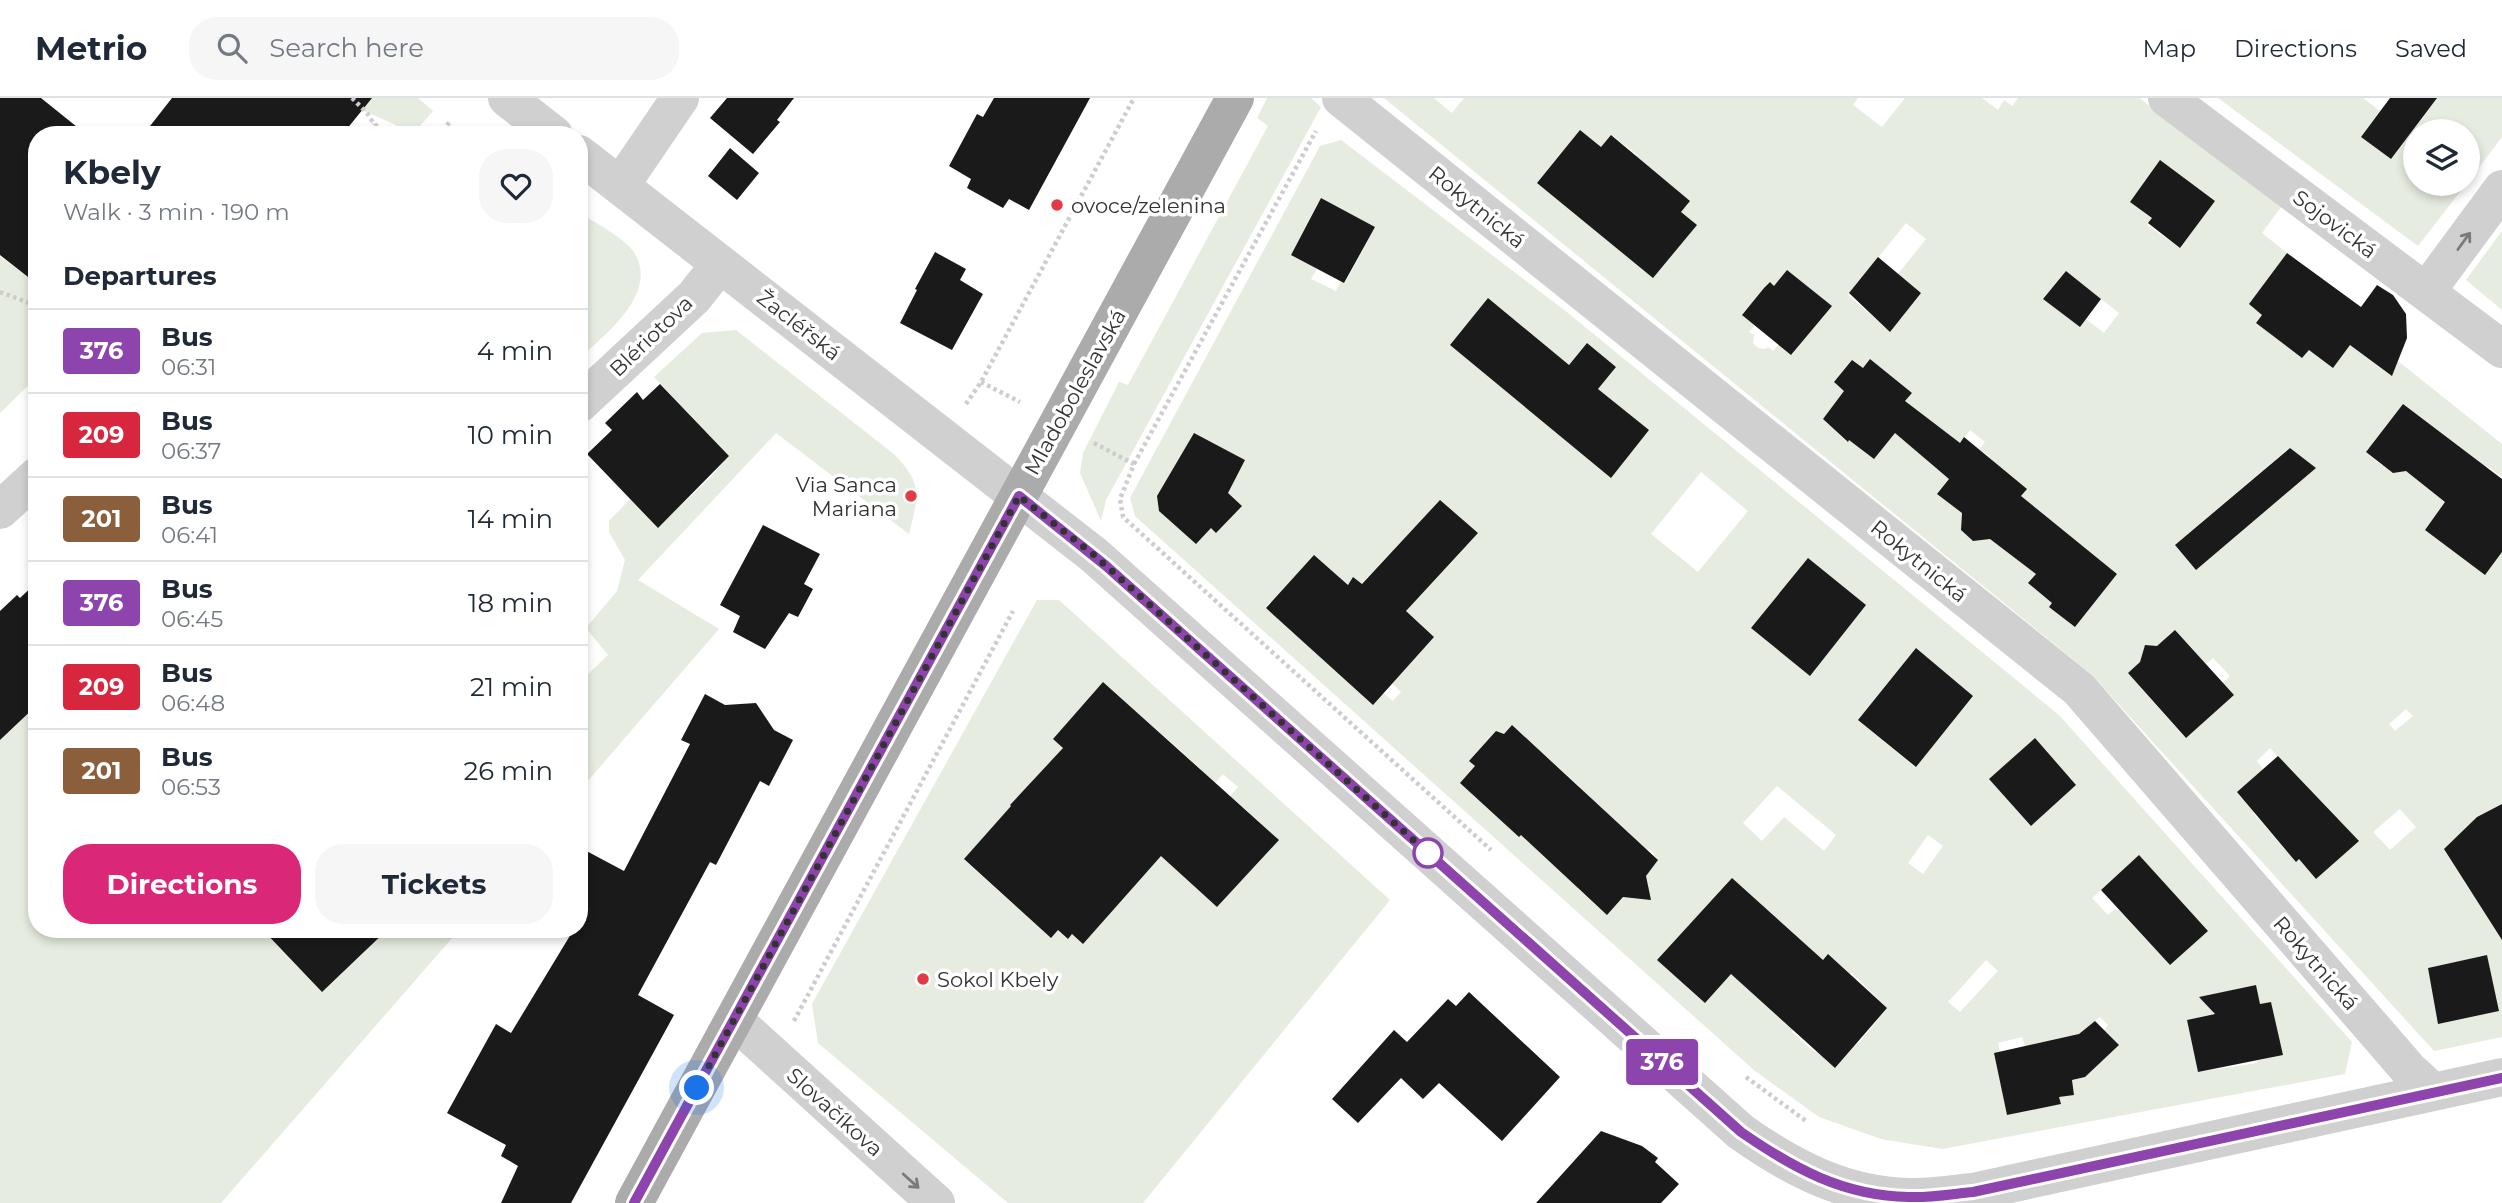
<!DOCTYPE html>
<html lang="en">
<head>
<meta charset="utf-8">
<style>
  :root { --surface:#fff; --page:#f6f6f7; --text:#1f2937; --muted:#747a83; --line:#e0e1e3; --accent:#db2777 }
  body { margin:0; font-family:Montserrat,sans-serif; background:var(--page); color:var(--text); height:100vh; display:flex; flex-direction:column; font-size:26px; white-space:nowrap }
  * { box-sizing:border-box; margin:0 }
  p { font-size:23px; color:var(--muted) }
  .icon { flex:none; width:38px; height:38px; fill:none; stroke:currentColor; stroke-width:2; stroke-linecap:round; stroke-linejoin:round }
  .map { position:relative; flex:1; overflow:hidden }
  .drawer { position:absolute; left:28px; top:28px; width:560px; height:812px; display:flex; flex-direction:column; background:var(--surface); border-radius:28px; box-shadow:0 4px 10px #0003 }
  .drawer>* { flex:none }
  .badge { padding:0 14px; border-radius:5px; font-size:24px; line-height:46px }
  .controls { position:absolute; left:2403px; top:21px; display:grid; gap:14px }
  .controls a { display:grid; place-items:center; width:77px; height:77px; border-radius:50%; background:var(--surface); box-shadow:0 4px 10px #0003; font-size:35px }
  .you { position:absolute; width:35px; height:35px; margin:-18px; border:5px solid #fff; border-radius:50%; background:#1a73e8; box-shadow:0 0 0 10px #1a73e833 }
  .map>.badge { position:absolute; translate:-50% -50%; box-shadow:0 0 0 4px #fff }
  h2 { padding:0 35px; font-size:26px; line-height:63px }
  .round { display:grid; place-items:center; flex:none; width:74px; height:74px; border-radius:28px; background:var(--page) }
  .summary { display:flex; align-items:center; justify-content:space-between; height:119px; padding:0 35px }
  h1 { font-size:33px; font-weight:700; line-height:52px }
  .action { display:flex; gap:14px; margin-top:auto; padding:14px 35px }
  .action a { flex:1; height:80px; border-radius:28px; background:var(--accent); color:#fff; font-size:28px; font-weight:700; line-height:80px; text-align:center }
  .action a+a { background:var(--page); color:var(--text) }
  ul { padding:0; list-style:none }
  li { display:flex; align-items:center; gap:21px; height:84px; padding:0 35px; border-top:2px solid var(--line) }
  li div { flex:1 }
  li b { display:block; font-size:26px }
  li em { font-style:normal }
  li .badge { min-width:77px; font-weight:700; text-align:center }
  header { display:flex; align-items:center; gap:42px; box-sizing:border-box; height:98px; padding:0 35px; background:var(--surface); border-bottom:2px solid var(--line) }
  header strong { font-size:33px }
  nav { display:flex; gap:38px; margin-inline-start:auto; font-size:24px }
  .search { width:490px; height:63px; background:var(--page); display:flex; align-items:center; gap:18px; box-sizing:border-box; padding:0 24px; border-radius:28px; color:var(--muted); font-size:26px }
  .map>svg:first-child { display:block }
</style>
</head>
<body>
<header>
<strong>Metrio</strong>
<div class="search"><svg class="icon" aria-label="search" viewBox="0 0 24 24"><circle cx="10" cy="10" r="6"/><path d="M15 15l6 6"/></svg>Search here</div>
<nav><a>Map</a><a>Directions</a><a>Saved</a></nav>
</header>
<div class="map">
<svg width="2502" height="1105" viewBox="0 0 2502 1105">
  <rect width="100%" height="100%" fill="#fff"/>
  <path fill="#e6ecdf" fill-rule="evenodd" d="M 348,0 L 418,0 L 433,13 L 414,35 L 362,12 Z
    M 1267,0 L 1311,0 L 1321,9 L 1106,402 L 1101,423 L 1080,375 L 1083,355 L 1119,284 L 1128,287 L 1268,28 L 1257,20 Z
    M 1384,0 L 1434,0 L 1452,15 L 1464,0 L 1858,0 L 1853,7 L 1882,29 L 1905,0 L 1982,0 L 1998,12 L 2004,2 L 2012,8 L 2018,0 L 2139,0 L 2284,105 L 2262,135 L 2287,155 L 2249,206 L 2262,217 L 2256,225 L 2302,260 L 2309,252 L 2333,269 L 2350,247 L 2388,275 L 2398,263 L 2502,346 L 2502,379 L 2487,368 L 2478,381 L 2468,374 L 2425,432 L 2485,477 L 2502,454 L 2502,706 L 2477,719 L 2445,751 L 2502,820 L 2502,939 L 2434,953 L 2091,576 ZM 1580,32 L 1601,49 L 1612,37 L 1637,57 L 1626,70 L 1661,79 L 1690,103 L 1681,114 L 1537,85 ZM 2160,63 L 2215,103 L 2180,150 L 2147,127 L 2152,120 L 2130,104 ZM 1906,125 L 1926,141 L 1898,176 L 1921,195 L 1890,233 L 1848,197 ZM 1787,172 L 1829,206 L 1792,257 L 1779,246 L 1773,253 L 1768,249 L 1765,251 L 1758,250 L 1753,245 L 1754,237 L 1749,234 L 1755,227 L 1742,216 L 1770,184 L 1774,188 ZM 2066,173 L 2119,215 L 2104,235 L 2086,221 L 2079,228 L 2043,201 ZM 1864,269 L 1912,295 L 1905,303 L 1914,310 L 1847,344 L 1823,321 ZM 2403,306 L 2405,372 C 2389,377 2378,364 2366,354 ZM 1970,332 L 1985,344 L 1979,352 L 1990,358 L 1988,359 L 2026,392 L 1988,438 L 1973,443 L 1961,432 L 1962,415 L 1938,396 L 1949,381 L 1939,371 ZM 2289,350 L 2315,370 L 2196,471 L 2175,447 ZM 2068,437 L 2117,476 L 2075,529 L 2050,509 L 2052,505 L 2029,485 ZM 2175,532 L 2206,566 L 2213,560 L 2230,578 L 2223,585 L 2234,597 L 2185,640 L 2128,575 L 2144,560 L 2144,551 L 2146,549 L 2156,549 ZM 2406,611 L 2413,618 L 2395,633 L 2389,626 ZM 2270,650 L 2358,743 L 2316,781 L 2299,761 L 2296,763 L 2254,716 L 2263,671 L 2257,663 ZM 2400,711 L 2416,729 L 2390,752 L 2373,734 ZM 2487,857 L 2499,913 L 2439,925 L 2428,870 Z
    M 2218,0 L 2363,0 L 2380,13 L 2361,39 L 2391,61 L 2432,6 L 2424,0 L 2502,0 L 2502,39 L 2468,84 L 2468,33 L 2415,33 L 2415,86 L 2466,86 L 2418,148 Z
    M 1341,42 L 1568,215 L 2059,617 L 2352,944 L 2345,976 L 1942,1051 L 1881,1041 L 1819,1019 L 1755,973 L 1135,418 L 1130,400 L 1320,48 ZM 1321,100 L 1375,129 L 1345,185 L 1341,183 L 1336,193 L 1311,181 L 1317,171 L 1291,156 ZM 1488,200 L 1540,243 L 1567,269 L 1587,245 L 1616,269 L 1598,291 L 1649,332 L 1611,379 L 1450,247 ZM 1194,335 L 1245,362 L 1228,395 L 1241,408 L 1216,434 L 1165,385 ZM 1701,374 L 1748,413 L 1698,474 L 1651,436 ZM 1440,403 L 1406,513 L 1434,539 L 1392,585 L 1401,594 L 1393,603 L 1383,595 L 1373,606 L 1266,509 L 1314,457 L 1348,487 L 1353,479 L 1361,486 ZM 1808,461 L 1810,577 L 1751,530 ZM 1916,550 L 1973,599 L 1915,669 L 1858,622 ZM 1512,627 L 1580,689 L 1546,728 L 1469,663 L 1496,634 L 1504,636 ZM 2035,641 L 2076,687 L 2031,728 L 1989,681 ZM 1777,688 L 1836,737 L 1824,753 L 1784,719 L 1762,743 L 1743,725 ZM 1928,737 L 1943,748 L 1923,776 L 1908,765 ZM 1645,750 L 1653,754 L 1657,762 L 1652,770 L 1643,777 L 1648,788 L 1642,798 L 1635,800 L 1625,796 L 1609,815 L 1604,814 L 1577,790 ZM 2139,758 L 2208,833 L 2170,867 L 2119,812 L 2117,813 L 2115,811 L 2108,817 L 2092,800 ZM 1778,823 L 1705,905 L 1657,862 ZM 1828,856 L 1850,876 L 1852,875 L 1887,910 L 1860,944 L 1814,954 L 1792,934 L 1809,878 ZM 1986,862 L 1998,873 L 1960,914 L 1948,904 ZM 2255,887 L 2260,906 L 2271,904 L 2282,957 L 2257,963 L 2257,965 L 2198,974 L 2187,922 L 2213,916 L 2210,897 ZM 2100,919 L 2108,927 L 2104,932 L 2119,947 L 2103,962 L 2089,928 ZM 2022,939 L 2025,948 L 2048,943 L 2052,956 L 2082,980 L 2072,982 L 2074,996 L 2059,999 L 2060,1006 L 2007,1017 L 1997,966 L 2002,965 L 1998,945 Z
    M 579,115 C 592,122 625,141 633,153 C 661,193 606,237 579,260 Z
    M 2502,133 L 2502,212 L 2466,182 Z
    M 0,158 L 37,186 L 37,279 L 0,315 Z
    M 736,232 L 895,357 C 924,388 918,398 909,436 L 776,335 L 638,482 L 719,531 L 579,693 L 579,585 L 608,557 L 586,530 L 617,493 L 625,462 L 609,434 L 609,423 L 631,400 L 658,429 L 708,382 L 729,358 L 654,279 L 702,235 Z
    M 1037,502 L 1059,502 L 1390,802 L 1143,1105 L 1008,1105 L 818,945 L 812,906 ZM 1103,584 L 1201,671 L 1209,692 L 1223,676 L 1238,689 L 1224,705 L 1244,710 L 1279,742 L 1217,809 L 1184,779 L 1174,744 L 1082,845 L 1072,836 L 1067,841 L 1058,832 L 1050,839 L 964,762 L 1011,708 L 1010,707 L 1063,650 L 1054,641 Z
    M 37,607 L 37,831 L 262,831 L 322,893 L 388,831 L 460,831 L 221,1105 L 0,1105 L 0,642 Z"/>
  <path fill="#1a1a1a" d="M 0,0 L 41,0 L 87,37 L 37,37 L 37,186 L 0,157 Z
    M 172,0 L 372,0 L 342,37 L 143,37 Z
    M 727,0 L 794,0 L 777,22 L 780,24 L 753,56 L 710,20 Z
    M 994,0 L 1090,0 L 1029,112 L 1009,101 L 1003,110 L 967,90 L 971,81 L 949,68 L 977,16 L 983,19 Z
    M 2390,0 L 2437,0 L 2391,61 L 2361,39 Z
    M 1580,32 L 1601,49 L 1611,37 L 1690,103 L 1681,114 L 1697,127 L 1653,180 L 1537,85 Z
    M 730,50 L 759,75 L 737,102 L 708,78 Z
    M 2160,62 L 2215,103 L 2180,150 L 2148,125 L 2152,120 L 2130,104 Z
    M 1321,100 L 1375,129 L 1344,185 L 1291,157 Z
    M 935,154 L 966,171 L 960,182 L 983,196 L 952,252 L 900,225 L 917,192 L 915,191 Z
    M 2287,155 L 2361,209 L 2377,187 L 2393,197 L 2406,216 L 2407,240 L 2392,278 L 2350,247 L 2333,270 L 2309,252 L 2302,260 L 2256,225 L 2262,217 L 2249,206 Z
    M 1878,159 L 1921,195 L 1890,234 L 1849,195 Z
    M 1787,172 L 1832,208 L 1791,257 L 1742,217 L 1764,190 L 1770,184 L 1774,188 Z
    M 2066,173 L 2101,201 L 2080,229 L 2043,201 Z
    M 1488,200 L 1569,267 L 1587,245 L 1616,269 L 1598,291 L 1649,332 L 1611,380 L 1450,247 Z
    M 1870,261 L 1912,295 L 1905,303 L 1960,345 L 1964,339 L 2027,391 L 2021,398 L 2117,476 L 2075,529 L 2049,509 L 2052,505 L 2028,485 L 2036,476 L 1990,441 L 1973,443 L 1961,432 L 1962,415 L 1937,396 L 1949,381 L 1895,335 L 1874,361 L 1849,342 L 1848,344 L 1823,321 L 1844,293 L 1834,284 L 1852,262 L 1863,270 Z
    M 660,286 L 729,358 L 658,430 L 587,356 L 612,332 L 605,325 L 637,294 L 643,302 Z
    M 2403,306 L 2502,381 L 2502,454 L 2485,477 L 2425,432 L 2445,404 L 2406,373 L 2393,375 L 2366,354 Z
    M 1194,335 L 1245,362 L 1228,395 L 1242,408 L 1216,435 L 1211,430 L 1196,446 L 1159,413 L 1157,398 Z
    M 2290,350 L 2316,370 L 2196,472 L 2175,447 Z
    M 1440,402 L 1478,435 L 1406,513 L 1434,539 L 1373,607 L 1266,510 L 1314,457 L 1348,487 L 1353,479 L 1362,486 Z
    M 763,427 L 820,456 L 804,486 L 813,491 L 798,519 L 789,515 L 765,551 L 733,534 L 740,518 L 720,507 Z
    M 1808,460 L 1866,507 L 1810,578 L 1751,530 Z
    M 37,484 L 37,607 L 0,642 L 0,513 L 17,497 L 20,500 Z
    M 2175,532 L 2234,597 L 2186,640 L 2128,575 L 2140,564 L 2145,547 L 2157,548 Z
    M 1916,550 L 1973,598 L 1916,669 L 1858,622 Z
    M 1103,584 L 1279,742 L 1217,809 L 1161,758 L 1083,846 L 1072,836 L 1068,841 L 1058,832 L 1051,840 L 964,761 L 1011,708 L 1010,707 L 1063,650 L 1053,641 Z
    M 705,596 L 725,607 L 756,605 L 774,632 L 793,642 L 769,688 L 760,683 L 716,767 L 710,764 L 638,897 L 674,917 L 571,1105 L 501,1105 L 518,1068 L 501,1058 L 506,1047 L 447,1015 L 496,926 L 511,935 L 574,831 L 579,831 L 579,749 L 624,773 L 690,646 L 681,642 Z
    M 1512,627 L 1658,762 L 1646,778 L 1651,802 L 1623,799 L 1607,817 L 1521,737 L 1519,739 L 1460,685 L 1475,668 L 1469,663 L 1496,633 L 1504,636 Z
    M 2035,640 L 2076,687 L 2031,728 L 1989,681 Z
    M 2278,658 L 2359,743 L 2316,781 L 2299,761 L 2296,764 L 2237,694 Z
    M 2502,706 L 2502,842 L 2444,751 L 2477,719 Z
    M 2139,757 L 2208,833 L 2170,867 L 2101,792 Z
    M 1732,780 L 1823,862 L 1828,856 L 1887,910 L 1835,970 L 1731,876 L 1705,905 L 1657,862 Z
    M 262,831 L 388,831 L 322,894 Z
    M 2487,857 L 2499,913 L 2438,926 L 2428,870 Z
    M 2256,887 L 2260,906 L 2271,904 L 2283,957 L 2198,974 L 2187,922 L 2215,916 L 2199,899 Z
    M 1469,894 L 1560,979 L 1502,1043 L 1439,985 L 1423,1001 L 1401,980 L 1358,1025 L 1332,1001 L 1394,932 L 1407,944 L 1448,901 L 1456,908 Z
    M 2095,923 L 2119,947 L 2085,979 L 2072,982 L 2074,997 L 2059,999 L 2061,1006 L 2007,1017 L 1994,955 L 2079,936 Z
    M 1601,1033 L 1642,1048 L 1658,1060 L 1655,1064 L 1679,1086 L 1661,1105 L 1536,1105 Z"/>
  <g fill="none" stroke-linecap="round" stroke-linejoin="round">
    <path stroke="#cdcdcd" stroke-width="4.5" stroke-dasharray="3.5 3.5" stroke-linecap="butt" d="M 352,0 L 367,15 L 374,26 L 392,37
      M 364,37 L 374,26
      M 437,37 L 451,23
      M 0,194 L 29,205 L 37,206
      M 981,284 L 1020,304
      M 966,306 L 981,284 L 1134,0
      M 1094,345 L 1134,366 L 1120,401 L 1123,419 L 1491,752
      M 1134,366 L 1316,33
      M 794,923 L 1013,513
      M 1746,979 L 1806,1023"/>
    <path stroke="#d0d0d0" stroke-width="38" d="M 507,0 L 554,37
      M 1341,0 L 2079,591 L 2409,972 L 2433,994
      M 2167,0 L 2502,251
      M 579,56 L 1094,457 L 1741,1034 C 1792,1070 1845,1098 1909,1099 C 1930,1100 1952,1096 1973,1094 L 2502,979
      M 620,88 L 680,0
      M 2426,194 L 2502,91
      M 579,306 L 694,199 L 720,166
      M 0,412 L 37,378
      M 734,922 L 936,1105"/>
    <path stroke="#ababab" stroke-width="38" d="M 634,1105 L 1235,0"/>
  </g>
  <defs><path id="oneway-shaft" d="M-6 0H5M1.5-3L5.5 0L1.5 3" fill="none" stroke-width="1.6" stroke-linecap="round" stroke-linejoin="round" transform="scale(1.75)"/></defs>
  <g stroke="#7a7a7a">
    <use href="#oneway-shaft" transform="translate(2464 143) rotate(-54)"/>
    <use href="#oneway-shaft" transform="translate(911 1083) rotate(42)"/>
  </g>
  <g fill="none" stroke-linecap="round" stroke-linejoin="round">
    <g stroke="#fff" stroke-width="16">
      <path id="line" d="M 634,1105 L 1019,398 L 1105,467 L 1741,1034 C 1793,1070 1843,1098 1909,1099 C 1930,1100 1952,1096 1973,1094 L 2502,980"/>
    </g>
    <use href="#line" stroke="#8e44ad" stroke-width="10"/>
    <path stroke="#333" stroke-width="7" stroke-dasharray="0 12.6" d="M 697,990 L 1019,398 L 1094,457 L 1428,755"/>
  </g>
  <g fill="#e63946" stroke="#fff" stroke-width="2.5">
    <circle cx="1057" cy="107" r="7"/>
    <circle cx="911" cy="398" r="7"/>
    <circle cx="923" cy="881" r="7"/>
  </g>
  <circle fill="#fff" stroke="#8e44ad" stroke-width="3.5" cx="1428" cy="755" r="14"/>
  <g text-anchor="middle" dominant-baseline="central" stroke-width="7" stroke-linejoin="round" paint-order="stroke">
    <g font-size="21" fill="#333" stroke="#fff" text-anchor="start">
      <text x="1071" y="107">ovoce/zelenina</text>
      <text x="897" y="386" text-anchor="end">Via Sanca<tspan x="897" dy="24">Mariana</tspan></text>
      <text x="937" y="881">Sokol Kbely</text>
    </g>
    <g font-size="21" fill="#333" stroke="#fff">
      <text transform="translate(1477 109) rotate(39)">Rokytnická</text>
      <text transform="translate(2335 126) rotate(37)">Sojovická</text>
      <text transform="translate(799 227) rotate(38)">Žacléřská</text>
      <text transform="translate(651 238) rotate(-44)">Blériotova</text>
      <text transform="translate(1075 294) rotate(-61)">Mladoboleslavská</text>
      <text transform="translate(1919 463) rotate(39)">Rokytnická</text>
      <text transform="translate(2316 865) rotate(49)">Rokytnická</text>
      <text transform="translate(835 1014) rotate(42)">Slovačíkova</text>
    </g>
  </g>
</svg>
<div class="controls">
<a><svg class="icon" aria-label="layers" viewBox="0 0 24 24"><path d="M12 4l9 5-9 5-9-5zM3 14l9 5 9-5"/></svg></a>
</div>
<div class="you" style="left:697px;top:990px"></div>
<b class="badge" style="left:1662px;top:964px;background:#8e44ad;color:#fff">376</b>
<section class="drawer">
<div class="summary"><div><h1>Kbely</h1><p>Walk · 3 min · 190 m</p></div><a class="round"><svg class="icon" aria-label="heart" viewBox="0 0 24 24"><path d="M12 20l-8-8c-3-5 5-10 8-4 3-6 11-1 8 4z"/></svg></a></div>
<h2>Departures</h2>
<ul>
<li><span class="badge" style="background:#8e44ad;color:#fff">376</span><div><b>Bus</b><p>06:31</p></div><em>4 min</em></li>
<li><span class="badge" style="background:#d7263d;color:#fff">209</span><div><b>Bus</b><p>06:37</p></div><em>10 min</em></li>
<li><span class="badge" style="background:#8b5e3c;color:#fff">201</span><div><b>Bus</b><p>06:41</p></div><em>14 min</em></li>
<li><span class="badge" style="background:#8e44ad;color:#fff">376</span><div><b>Bus</b><p>06:45</p></div><em>18 min</em></li>
<li><span class="badge" style="background:#d7263d;color:#fff">209</span><div><b>Bus</b><p>06:48</p></div><em>21 min</em></li>
<li><span class="badge" style="background:#8b5e3c;color:#fff">201</span><div><b>Bus</b><p>06:53</p></div><em>26 min</em></li>
</ul>
<div class="action"><a>Directions</a><a>Tickets</a></div>
</section>
</div>
</body>
</html>
